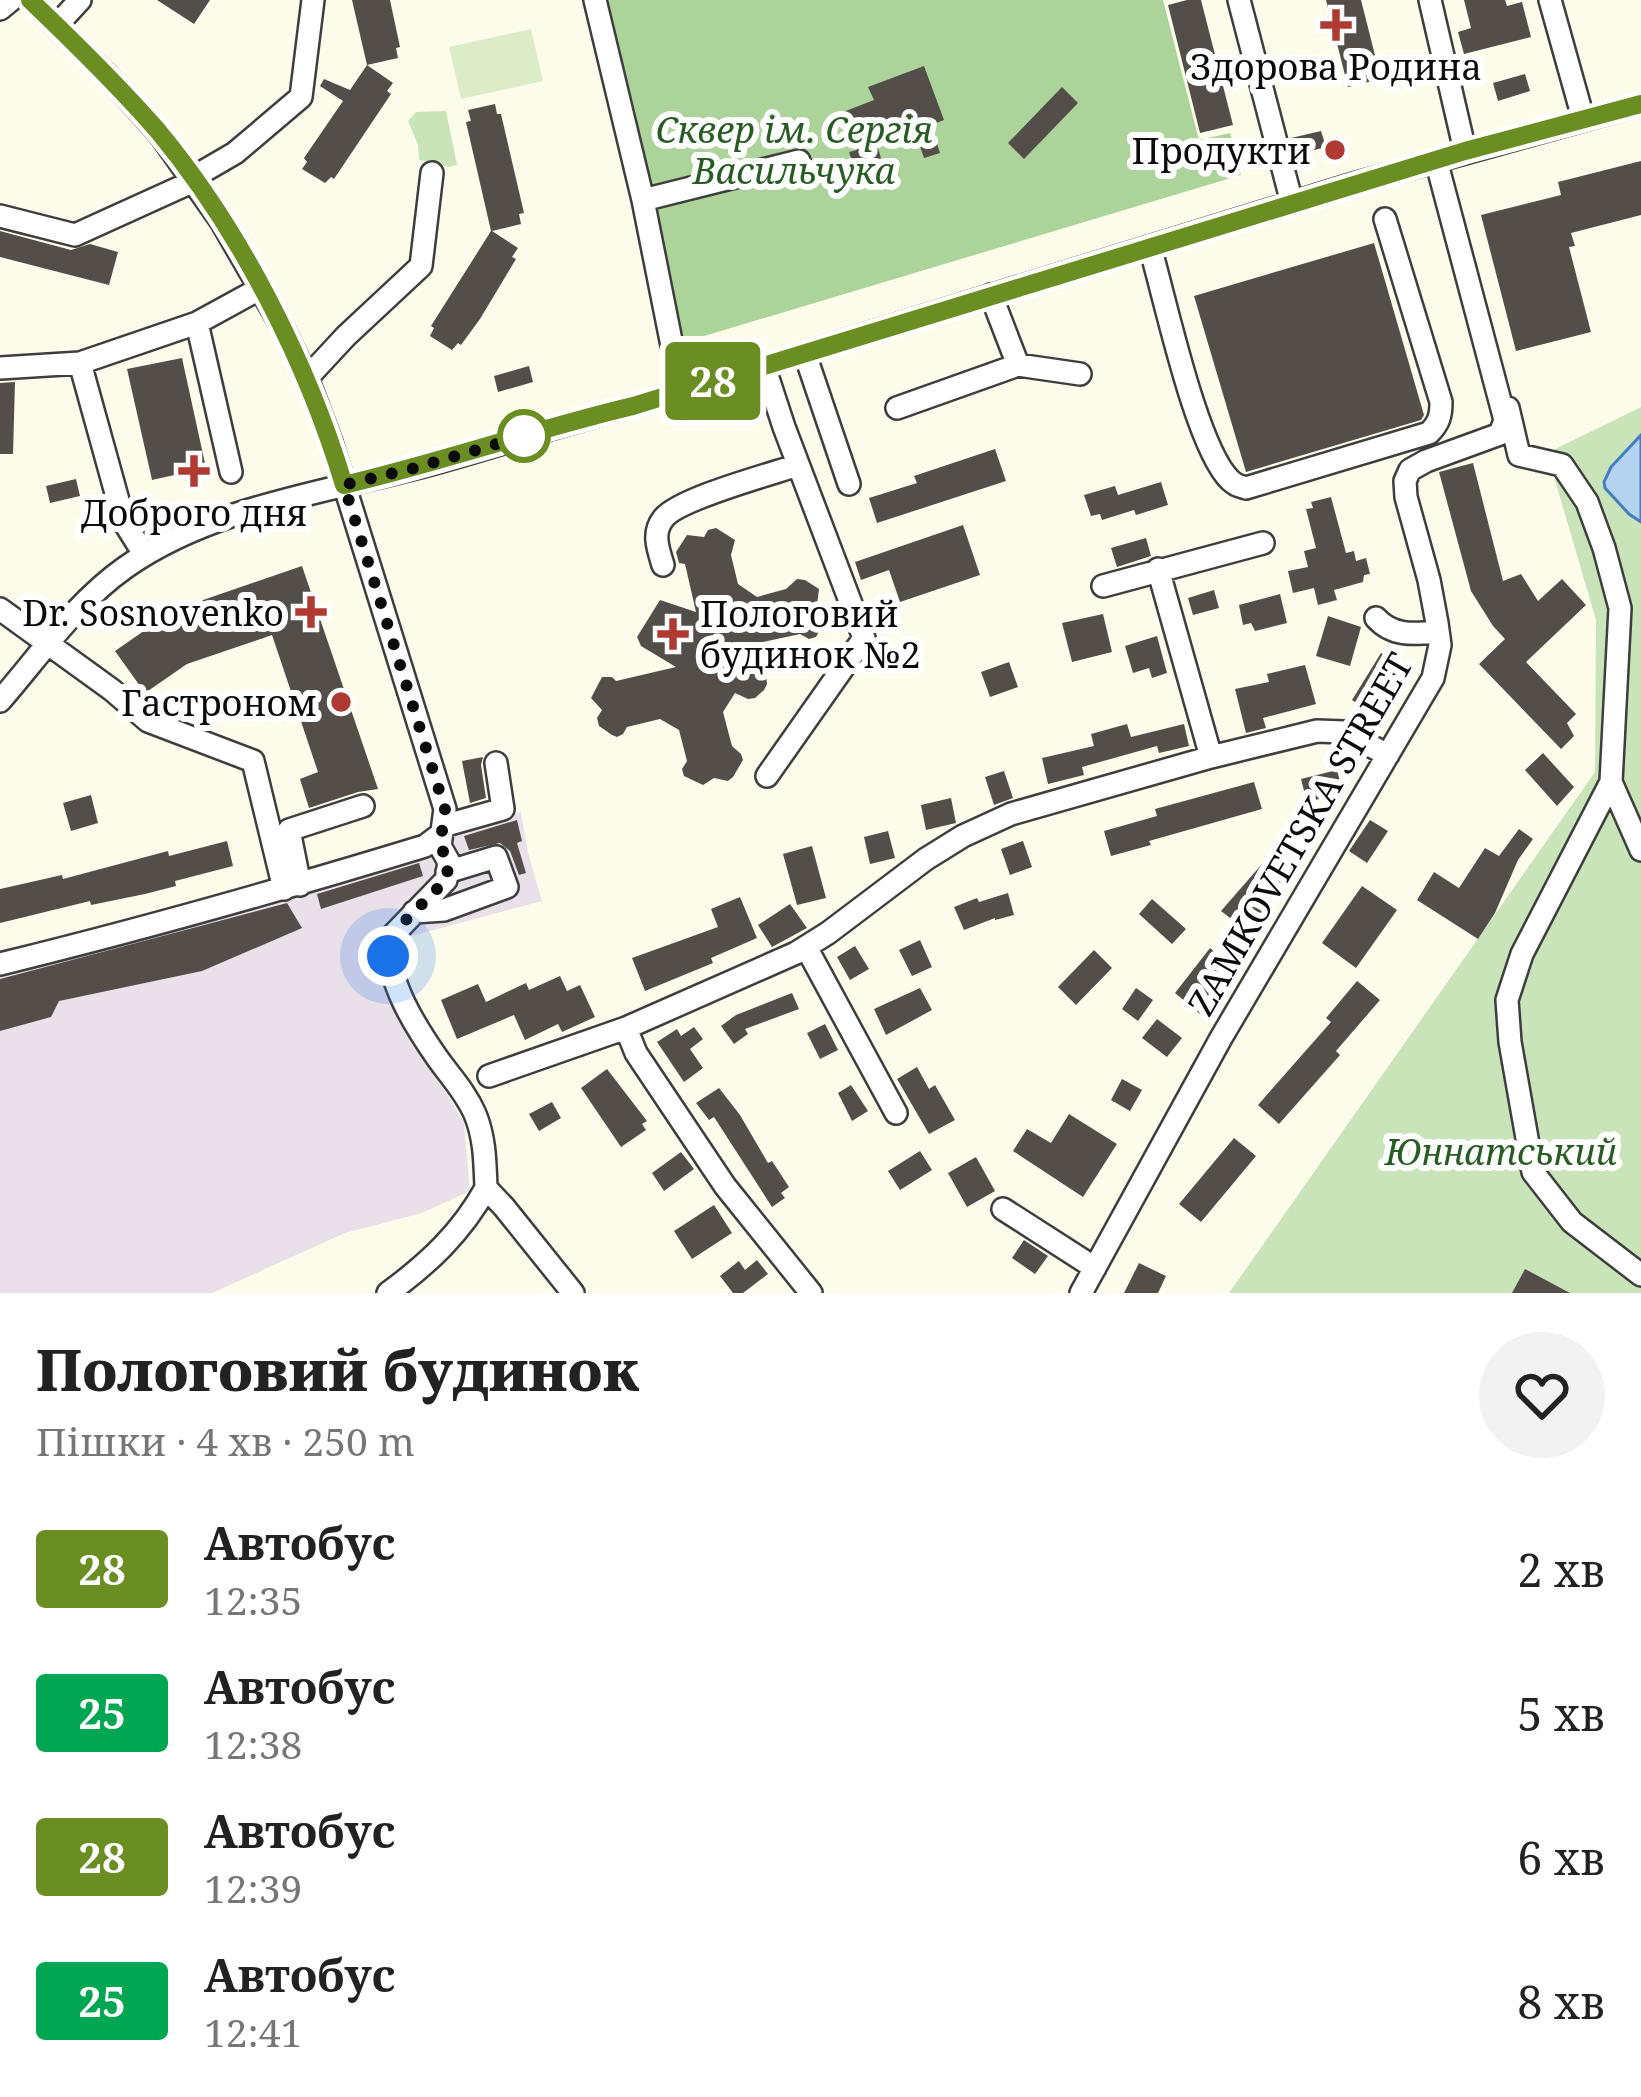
<!DOCTYPE html>
<html lang="uk">
<head>
<meta charset="utf-8">
<style>
  :root { --surface:#fff; --page:#f2f2f2; --text:#222; --muted:#767676 }
  body { margin:0; font-family:"Noto Serif",serif; background:var(--page); color:var(--text); height:100vh; display:flex; flex-direction:column; font-size:45px; white-space:nowrap }
  * { box-sizing:border-box; margin:0 }
  p { font-size:39px; color:var(--muted) }
  .icon { flex:none; width:66px; height:66px; fill:none; stroke:currentColor; stroke-width:2; stroke-linecap:round; stroke-linejoin:round }
  .map { position:relative; height:1293px; overflow:hidden }
  .panel { display:flex; flex-direction:column; background:var(--surface); flex:1 }
  .panel>* { flex:none }
  .badge { padding:0 24px; border-radius:9px; font-size:42px; line-height:78px }
  .you { position:absolute; width:60px; height:60px; margin:-30px; border:9px solid #fff; border-radius:50%; background:#1a73e8; box-shadow:0 0 0 18px #1a73e833 }
  .map>.badge { position:absolute; translate:-50% -50%; box-shadow:0 0 0 6px #fff }
  .round { display:grid; place-items:center; flex:none; width:126px; height:126px; border-radius:63px; background:var(--page) }
  .head { display:flex; align-items:center; justify-content:space-between; height:204px; padding:0 36px }
  h1 { font-size:57px; font-weight:800; line-height:90px }
  ul { padding:0; list-style:none }
  li { display:flex; align-items:center; gap:36px; height:144px; padding:0 36px }
  li div { flex:1 }
  li b { display:block; font-size:45px }
  li em { font-style:normal }
  li .badge { min-width:132px; font-weight:700; text-align:center }
  .map>svg:first-child { display:block }
</style>
</head>
<body>
<div class="map">
<svg width="1641" height="1293" viewBox="0 0 1641 1293">
  <rect width="100%" height="100%" fill="#fdfceb"/>
  <path fill="#eae0e9" d="M 521,812 L 528,853 L 542,901 L 378,945 L 378,968 L 412,1039 L 464,1122 L 470,1191 L 422,1213 L 345,1233 L 212,1293 L 0,1293 L 0,961 Z"/>
  <path fill="#cae4b9" d="M 446,111 L 457,165 L 449,167 L 419,160 L 418,145 L 408,121 L 416,112 Z
    M 1641,407 L 1641,1293 L 1229,1293 L 1595,772 L 1596,620 L 1547,453 Z"/>
  <path fill="#acd399" d="M 603,0 L 1163,0 L 1199,140 L 1230,133 L 1241,175 L 681,343 Z"/>
  <path fill="#dcecc9" d="M 531,29 L 543,81 L 461,99 L 449,47 Z"/>
  <path fill="#b5d2f0" stroke="#437fc0" stroke-width="3" d="M 1641,435 L 1641,522 L 1629,514 L 1605,488 L 1604,482 L 1611,467 Z"/>
  <path fill="#534e49" d="M 157,0 L 210,0 L 194,24 Z
    M 352,0 L 390,0 L 400,47 L 396,48 L 398,58 L 367,65 Z
    M 1187,0 L 1201,0 L 1233,125 L 1200,133 L 1168,5 Z
    M 1326,0 L 1361,0 L 1381,79 L 1348,87 Z
    M 1464,0 L 1505,0 L 1507,6 L 1522,2 L 1531,37 L 1464,54 L 1458,32 L 1471,28 Z
    M 367,65 L 393,83 L 387,91 L 391,94 L 334,179 L 331,177 L 325,183 L 302,169 L 307,162 L 304,158 L 343,101 L 320,86 L 324,79 L 350,90 Z
    M 924,66 L 944,120 L 931,125 L 940,153 L 924,158 L 915,131 L 877,145 L 881,158 L 854,167 L 849,152 L 857,150 L 843,112 L 874,100 L 868,87 Z
    M 1525,74 L 1530,91 L 1498,101 L 1493,83 Z
    M 1062,87 L 1078,103 L 1024,159 L 1008,143 Z
    M 495,104 L 497,114 L 501,114 L 524,213 L 519,214 L 521,224 L 492,231 L 518,248 L 512,257 L 516,259 L 480,319 L 461,345 L 458,343 L 452,350 L 430,336 L 434,328 L 431,326 L 491,231 L 466,122 L 471,121 L 468,110 Z
    M 1321,131 L 1326,147 L 1295,155 L 1291,138 Z
    M 1641,161 L 1641,215 L 1571,233 L 1575,246 L 1569,247 L 1591,332 L 1516,351 L 1481,215 L 1561,195 L 1558,182 Z
    M 0,231 L 71,250 L 90,244 L 118,252 L 109,285 L 0,257 Z
    M 1374,243 L 1424,415 L 1421,420 L 1246,472 L 1194,296 Z
    M 182,358 L 206,468 L 152,480 L 127,369 Z
    M 529,366 L 533,382 L 498,392 L 494,376 Z
    M 15,382 L 13,454 L 0,454 L 0,383 Z
    M 995,449 L 1006,481 L 877,523 L 869,498 L 917,483 L 914,476 Z
    M 1473,463 L 1503,581 L 1521,574 L 1538,601 L 1562,579 L 1586,605 L 1526,662 L 1576,714 L 1567,723 L 1574,736 L 1561,749 L 1479,664 L 1505,639 L 1493,626 L 1471,591 L 1439,472 Z
    M 76,479 L 80,496 L 50,503 L 46,486 Z
    M 1161,482 L 1168,505 L 1136,515 L 1134,510 L 1102,520 L 1100,514 L 1091,516 L 1084,495 L 1115,486 L 1118,495 Z
    M 1331,497 L 1346,553 L 1354,551 L 1356,561 L 1366,558 L 1370,574 L 1364,575 L 1363,582 L 1334,590 L 1337,600 L 1318,605 L 1314,588 L 1293,593 L 1288,571 L 1308,567 L 1304,551 L 1316,548 L 1306,509 L 1313,508 L 1311,502 Z
    M 963,525 L 980,575 L 900,602 L 889,570 L 861,580 L 855,562 Z
    M 716,528 L 735,540 L 731,555 L 738,584 L 757,597 L 786,589 L 797,579 L 805,580 L 819,589 L 817,605 L 825,613 L 826,619 L 816,637 L 809,639 L 800,634 L 763,642 L 752,663 L 766,676 L 767,684 L 764,690 L 755,698 L 748,699 L 735,693 L 723,712 L 732,746 L 741,754 L 743,760 L 733,777 L 728,781 L 714,778 L 703,785 L 684,776 L 682,769 L 687,761 L 679,730 L 660,719 L 627,727 L 623,734 L 617,737 L 612,735 L 599,726 L 597,718 L 602,710 L 591,698 L 602,677 L 612,677 L 616,681 L 676,667 L 641,646 L 637,637 L 660,600 L 696,612 L 685,564 L 679,563 L 676,552 L 687,535 L 704,537 L 708,530 Z
    M 1146,538 L 1151,556 L 1117,567 L 1111,548 Z
    M 302,566 L 378,789 L 358,792 L 309,808 L 300,779 L 318,772 L 272,635 L 187,664 L 145,693 L 115,651 L 174,610 Z
    M 1214,590 L 1219,608 L 1193,615 L 1188,598 Z
    M 1280,594 L 1287,623 L 1255,631 L 1251,623 L 1243,625 L 1239,605 Z
    M 1103,614 L 1112,652 L 1072,662 L 1062,623 Z
    M 1328,616 L 1361,627 L 1350,666 L 1316,656 Z
    M 1157,636 L 1167,673 L 1152,678 L 1149,668 L 1133,673 L 1125,646 Z
    M 1381,653 L 1409,671 L 1379,718 L 1352,700 Z
    M 1009,662 L 1018,687 L 990,697 L 981,672 Z
    M 1305,665 L 1316,704 L 1263,718 L 1266,728 L 1246,733 L 1235,689 L 1269,682 L 1267,674 Z
    M 1127,724 L 1131,737 L 1184,724 L 1189,746 L 1159,753 L 1157,746 L 1082,767 L 1084,775 L 1048,784 L 1042,758 L 1094,746 L 1091,734 Z
    M 1543,753 L 1574,787 L 1557,806 L 1525,770 Z
    M 483,757 L 481,765 L 486,798 L 470,803 L 462,761 Z
    M 1337,770 L 1343,793 L 1307,802 L 1301,779 Z
    M 1004,771 L 1013,798 L 994,805 L 985,777 Z
    M 1254,782 L 1262,809 L 1149,841 L 1151,845 L 1111,856 L 1104,831 L 1157,816 L 1155,809 Z
    M 91,795 L 98,823 L 71,831 L 63,803 Z
    M 951,798 L 956,823 L 926,830 L 921,805 Z
    M 517,820 L 522,841 L 517,843 L 526,873 L 519,875 L 510,851 L 500,843 L 469,850 L 464,836 Z
    M 1370,820 L 1388,831 L 1367,863 L 1349,851 Z
    M 1519,829 L 1533,839 L 1518,860 L 1495,913 L 1478,939 L 1417,900 L 1434,872 L 1459,888 L 1485,848 L 1499,856 Z
    M 888,831 L 895,858 L 870,864 L 864,837 Z
    M 227,841 L 233,866 L 175,881 L 176,886 L 145,894 L 91,905 L 90,901 L 0,923 L 0,889 L 62,875 L 63,879 L 168,851 L 169,856 Z
    M 1023,841 L 1032,867 L 1010,875 L 1001,849 Z
    M 812,846 L 826,898 L 797,905 L 783,854 Z
    M 1275,849 L 1295,865 L 1260,909 L 1263,911 L 1247,931 L 1221,911 Z
    M 419,863 L 423,876 L 321,909 L 317,894 Z
    M 1362,886 L 1397,910 L 1356,968 L 1322,943 Z
    M 1008,893 L 1014,915 L 995,920 L 995,918 L 964,930 L 954,907 L 977,898 L 979,902 Z
    M 740,897 L 757,938 L 711,958 L 713,963 L 645,991 L 632,958 L 718,927 L 711,909 Z
    M 1152,899 L 1186,929 L 1172,944 L 1139,914 Z
    M 287,903 L 302,928 L 202,971 L 59,1001 L 51,1017 L 0,1031 L 0,979 Z
    M 790,904 L 807,928 L 772,947 L 758,925 Z
    M 920,940 L 932,967 L 912,976 L 899,950 Z
    M 855,946 L 869,969 L 850,980 L 837,957 Z
    M 1210,948 L 1237,971 L 1200,1014 L 1175,993 Z
    M 1094,950 L 1112,968 L 1076,1005 L 1058,987 Z
    M 560,976 L 567,991 L 580,985 L 595,1017 L 562,1032 L 558,1024 L 525,1040 L 514,1015 L 457,1039 L 441,1000 L 478,984 L 486,1002 L 526,983 L 529,990 Z
    M 1357,981 L 1380,1000 L 1336,1051 L 1340,1055 L 1279,1124 L 1258,1105 L 1331,1022 L 1326,1018 Z
    M 920,988 L 932,1010 L 886,1035 L 874,1009 Z
    M 1136,988 L 1153,1000 L 1138,1021 L 1122,1009 Z
    M 792,993 L 799,1009 L 745,1029 L 748,1034 L 734,1044 L 721,1026 L 736,1015 Z
    M 1157,1019 L 1182,1038 L 1167,1057 L 1142,1038 Z
    M 825,1024 L 838,1050 L 820,1059 L 807,1033 Z
    M 694,1027 L 703,1039 L 690,1049 L 703,1068 L 684,1082 L 657,1042 L 677,1029 L 681,1036 Z
    M 917,1067 L 929,1089 L 935,1085 L 955,1120 L 929,1134 L 897,1079 Z
    M 607,1069 L 647,1121 L 642,1124 L 646,1130 L 621,1147 L 581,1088 Z
    M 1122,1079 L 1142,1090 L 1130,1111 L 1111,1100 Z
    M 851,1085 L 868,1111 L 852,1121 L 838,1093 Z
    M 719,1088 L 740,1115 L 768,1163 L 772,1161 L 789,1187 L 781,1193 L 785,1198 L 772,1207 L 714,1117 L 709,1120 L 696,1103 Z
    M 552,1102 L 561,1118 L 539,1131 L 529,1114 Z
    M 1069,1114 L 1117,1144 L 1083,1197 L 1013,1151 L 1027,1129 L 1051,1143 Z
    M 1234,1138 L 1256,1156 L 1201,1222 L 1179,1204 Z
    M 920,1151 L 932,1170 L 900,1190 L 888,1171 Z
    M 681,1152 L 694,1169 L 664,1191 L 652,1173 Z
    M 976,1157 L 995,1191 L 967,1207 L 948,1173 Z
    M 714,1205 L 732,1233 L 692,1259 L 674,1231 Z
    M 1024,1240 L 1048,1256 L 1035,1274 L 1012,1258 Z
    M 757,1260 L 768,1274 L 743,1293 L 733,1293 L 720,1276 L 739,1261 L 745,1270 Z
    M 1139,1263 L 1166,1276 L 1158,1293 L 1124,1293 Z
    M 1525,1269 L 1570,1293 L 1512,1293 Z"/>
  <g fill="none" stroke-linecap="round" stroke-linejoin="round">
    <g stroke="#3e3e3e" stroke-width="26">
      <path id="minor" d="M 30,0 L 104,72 L 159,133 L 221,221 L 284,330 L 307,378 L 331,442 L 445,809 L 440,846 L 449,862 L 446,880 L 389,939 C 386,981 415,1026 438,1059 C 451,1077 466,1093 475,1114 C 485,1138 485,1163 486,1188 L 504,1207 L 573,1293
        M 595,0 L 643,200 L 681,391
        M 1239,0 L 1292,203
        M 1430,0 L 1465,151
        M 1550,0 L 1583,118
        M 0,9 L 11,0
        M 57,25 L 80,0
        M 192,178 L 235,153 L 301,97 L 313,0
        M 643,200 L 799,161
        M 0,216 L 75,235 L 194,181
        M 1150,247 C 1165,298 1196,447 1230,480 C 1237,486 1237,485 1246,488 L 1429,433 C 1439,423 1441,416 1441,402 L 1385,219
        M 197,323 L 231,472
        M 805,354 L 849,484
        M 80,363 L 124,522 L 144,554
        M 1018,365 L 1080,374
        M 764,366 L 784,427 L 864,638 L 767,776
        M 0,368 L 80,363 L 197,323 L 261,288
        M 307,378 L 346,336 L 421,266 L 432,173
        M 897,408 L 1018,365 L 991,295
        M 1508,408 L 1519,455 L 1562,465 L 1587,502 L 1604,548 L 1620,608 L 1611,782 L 1522,954 L 1507,1000 L 1510,1042 L 1533,1172 L 1572,1222 L 1641,1275
        M 663,565 C 658,549 652,533 663,519 C 677,499 771,474 798,465
        M 1158,569 L 1211,757
        M 1103,586 L 1263,543
        M 0,609 L 112,690 L 148,721 L 253,761 L 284,889
        M 1376,618 C 1393,637 1415,634 1438,632
        M 0,701 C 40,655 76,602 126,567 C 209,509 316,494 412,469 C 486,450 558,424 633,406 L 1357,183 L 1641,104
        M 1611,782 L 1641,850
        M 443,826 L 503,809 L 496,763
        M 300,885 L 289,830 L 363,806
        M 414,912 L 444,910 L 507,887 L 496,857 L 447,872
        M 806,947 L 896,1113
        M 0,964 C 143,929 284,889 425,846 L 442,833
        M 626,1028 L 636,1053 L 725,1186 L 811,1293
        M 489,1076 L 626,1028 L 796,953 L 828,933 L 926,859 L 963,836 L 1011,814 L 1211,757 L 1317,731 L 1344,732 L 1388,755
        M 1003,1209 L 1095,1268
        M 388,1293 C 428,1264 462,1232 486,1188
        M 1081,1293 L 1221,1038 L 1433,678 L 1440,645 L 1437,623 L 1429,580 L 1406,497 L 1405,481 L 1410,470 L 1426,461 L 1500,434 L 1505,420 L 1436,160"/>
    </g>
    <use href="#minor" stroke="#fff" stroke-width="21"/>
  </g>
  <g fill="none" stroke-linecap="round" stroke-linejoin="round">
    <g stroke="#fff" stroke-width="27">
      <path id="line" d="M 30,0 C 74,42 118,85 158,131 C 241,231 307,362 344,485 C 442,462 536,429 633,406 L 1465,151 L 1641,104"/>
    </g>
    <use href="#line" stroke="#6b8e23" stroke-width="18"/>
    <path stroke="#0b0b0b" stroke-width="12" stroke-dasharray="0 21.6" d="M 388,956 L 389,939 L 394,932 L 446,880 L 449,862 L 440,846 L 445,809 L 344,485 L 415,468 L 524,436"/>
  </g>
  <g fill="#ae3a31" stroke="#fff" stroke-width="4.5">
    <path d="M1330 7h12v12h12v12h-12v12h-12v-12h-12v-12h12z"/>
    <circle cx="1335" cy="150" r="12"/>
    <path d="M188 453h12v12h12v12h-12v12h-12v-12h-12v-12h12z"/>
    <path d="M305 594h12v12h12v12h-12v12h-12v-12h-12v-12h12z"/>
    <path d="M667 616h12v12h12v12h-12v12h-12v-12h-12v-12h12z"/>
    <circle cx="341" cy="702" r="12"/>
  </g>
  <circle fill="#fff" stroke="#6b8e23" stroke-width="6" cx="524" cy="436" r="24"/>
  <g text-anchor="middle" dominant-baseline="central" stroke-width="12" stroke-linejoin="round" paint-order="stroke">
    <g font-size="36" fill="#0b0b0b" stroke="#fff" text-anchor="end">
      <text x="1336" y="66" text-anchor="middle">Здорова Родина</text>
      <text x="1311" y="150">Продукти</text>
      <text x="194" y="512" text-anchor="middle">Доброго дня</text>
      <text x="284" y="612">Dr. Sosnovenko</text>
      <text x="700" y="613" text-anchor="start">Пологовий<tspan x="700" dy="41">будинок №2</tspan></text>
      <text x="317" y="702">Гастроном</text>
    </g>
    <g font-size="36" font-style="italic" fill="#275c22" stroke="#fff">
      <text x="794" y="129">Сквер ім. Сергія<tspan x="794" dy="41">Васильчука</tspan></text>
      <text x="1501" y="1151">Юннатський</text>
    </g>
    <g font-size="36" fill="#0b0b0b" stroke="#fff">
      <text transform="translate(1300 834) rotate(-60)">ZAMKOVETSKA STREET</text>
    </g>
  </g>
</svg>
<div class="you" style="left:388px;top:956px"></div>
<b class="badge" style="left:713px;top:381px;background:#6b8e23;color:#fff">28</b>
</div>
<section class="panel">
<div class="head"><div><h1>Пологовий будинок</h1><p>Пішки · 4 хв · 250 m</p></div><a class="round"><svg class="icon" aria-label="heart" viewBox="0 0 24 24"><path d="M12 20l-8-8c-3-5 5-10 8-4 3-6 11-1 8 4z"/></svg></a></div>
<ul>
<li><span class="badge" style="background:#6b8e23;color:#fff">28</span><div><b>Автобус</b><p>12:35</p></div><em>2 хв</em></li>
<li><span class="badge" style="background:#00a651;color:#fff">25</span><div><b>Автобус</b><p>12:38</p></div><em>5 хв</em></li>
<li><span class="badge" style="background:#6b8e23;color:#fff">28</span><div><b>Автобус</b><p>12:39</p></div><em>6 хв</em></li>
<li><span class="badge" style="background:#00a651;color:#fff">25</span><div><b>Автобус</b><p>12:41</p></div><em>8 хв</em></li>
</ul>
</section>
</body>
</html>
